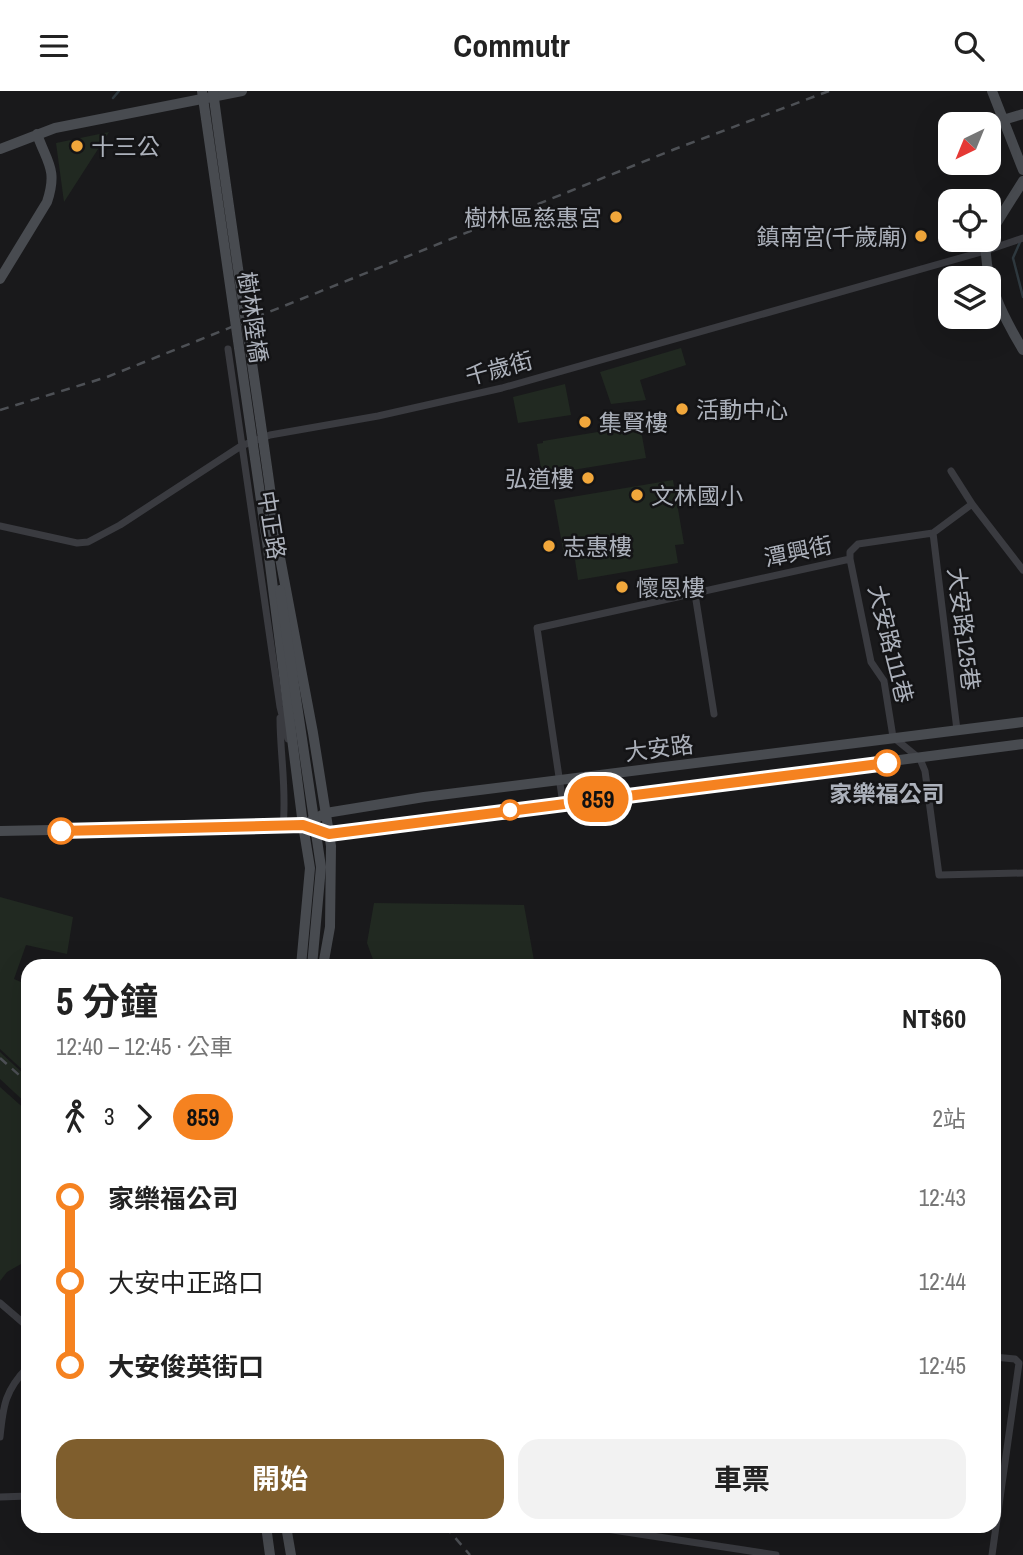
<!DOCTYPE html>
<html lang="zh-TW">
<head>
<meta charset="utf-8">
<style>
  :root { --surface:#fff; --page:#f2f2f2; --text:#222; --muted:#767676; --accent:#7f5e2d }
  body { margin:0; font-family:"Archivo Narrow","Noto Sans TC",sans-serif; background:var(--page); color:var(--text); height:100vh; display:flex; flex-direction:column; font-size:26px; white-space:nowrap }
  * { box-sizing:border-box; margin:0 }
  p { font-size:23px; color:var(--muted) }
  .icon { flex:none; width:38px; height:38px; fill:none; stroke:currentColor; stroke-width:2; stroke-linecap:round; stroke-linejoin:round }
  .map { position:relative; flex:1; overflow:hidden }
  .details { position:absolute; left:21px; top:868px; width:980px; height:574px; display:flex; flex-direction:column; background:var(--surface); border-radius:21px; box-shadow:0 7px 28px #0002 }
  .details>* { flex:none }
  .badge { padding:0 14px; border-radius:23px; font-size:24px; line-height:46px }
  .needle { width:46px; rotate:223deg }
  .buttons { position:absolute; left:938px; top:21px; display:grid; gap:14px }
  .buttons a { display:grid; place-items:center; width:63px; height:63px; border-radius:14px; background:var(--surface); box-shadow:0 7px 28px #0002; font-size:35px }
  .map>.badge { position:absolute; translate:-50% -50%; box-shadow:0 0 0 4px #fff }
  .legs { display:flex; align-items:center; gap:10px; height:77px; padding:0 35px; font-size:23px }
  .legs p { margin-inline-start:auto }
  .head { display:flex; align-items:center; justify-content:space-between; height:119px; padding:0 35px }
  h1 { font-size:38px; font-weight:700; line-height:52px }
  .primary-button { display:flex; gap:14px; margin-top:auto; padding:14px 35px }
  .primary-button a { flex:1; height:80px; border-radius:21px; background:var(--accent); color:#fff; font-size:28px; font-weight:700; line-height:80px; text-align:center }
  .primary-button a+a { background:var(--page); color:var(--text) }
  ul { padding:0 35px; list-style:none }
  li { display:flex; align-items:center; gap:24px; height:84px; font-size:26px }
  li i { display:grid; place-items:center; width:10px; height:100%; margin:0 9px; background:currentColor }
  li i::after { content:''; width:18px; height:18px; margin:-9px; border:5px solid; border-radius:50%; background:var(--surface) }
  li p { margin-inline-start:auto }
  li:first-child i { background:linear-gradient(#0000 50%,currentColor 0) }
  li:last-child i { background:linear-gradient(currentColor 50%,#0000 0) }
  header { display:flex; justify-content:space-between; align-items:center; height:91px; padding:0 35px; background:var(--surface); font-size:32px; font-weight:700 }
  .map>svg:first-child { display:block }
</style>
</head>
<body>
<header><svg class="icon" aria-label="menu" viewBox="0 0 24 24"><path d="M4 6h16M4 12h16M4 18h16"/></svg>Commutr<svg class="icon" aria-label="search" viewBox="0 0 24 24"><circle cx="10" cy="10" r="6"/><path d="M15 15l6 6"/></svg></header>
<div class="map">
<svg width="1023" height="1464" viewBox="0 0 1023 1464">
  <rect width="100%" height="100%" fill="#19191b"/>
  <path fill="#212921" d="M 109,41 L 64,111 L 56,52 Z
    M 681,257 L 686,274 L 640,289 L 646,309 L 611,313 L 600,281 Z
    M 565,293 L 571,324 L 518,332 L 513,306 Z
    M 640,334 L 646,367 L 542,384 L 537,353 L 543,352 L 543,350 Z
    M 673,389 L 684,453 L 675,454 L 678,472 L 578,489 L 575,469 L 569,463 L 564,464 L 554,409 Z
    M 0,806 L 73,826 L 67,863 L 26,854 L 14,888 L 28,894 L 28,984 L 0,958 Z
    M 374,812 L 524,814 L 535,875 L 375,874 L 367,852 Z
    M 0,961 L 28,987 L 28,1014 L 0,988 Z
    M 0,996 L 28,1021 L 28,1169 L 7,1181 L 0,1190 Z"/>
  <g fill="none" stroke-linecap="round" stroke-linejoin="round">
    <path stroke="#2f393f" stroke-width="2.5" d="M 113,7 L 119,0
      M 1020,151 L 1013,167 L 1023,206"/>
    <path stroke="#3a3b40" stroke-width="7" d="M 228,258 L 280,616 L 288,648
      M 951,380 L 972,413 L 1023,479
      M 0,435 L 77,452 L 88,451 L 120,434 L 241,355 L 270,344 L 378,325 L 502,297 L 985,160 L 1023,147
      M 933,442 L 957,639
      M 850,468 L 871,571 L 884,590 L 893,646 L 920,668 L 925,680 L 939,784 L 1023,782
      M 695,503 L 714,623
      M 280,627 C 280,663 287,700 283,735
      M 563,713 L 537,537 L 850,468 L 850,461 L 858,453 L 933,442 L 972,413
      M 0,1212 L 28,1236
      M 0,1346 C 3,1315 5,1299 28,1276
      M 0,1406 L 28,1405
      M 587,1435 L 776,1464
      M 992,1464 L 1019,1272 L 1015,1268 L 994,1266"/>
    <path stroke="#484b50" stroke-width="10" d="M 992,0 L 1023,79
      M 1003,29 L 1023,23
      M 0,58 L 55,37 L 242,0
      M 989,144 L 1023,90
      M 986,149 C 983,188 1004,227 1023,259
      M 0,188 L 47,111 C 58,78 47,72 37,43
      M 278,456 L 313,642 L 331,755 L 330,836 L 323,875
      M 268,458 L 303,734 L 310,777 L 301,875
      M 309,731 L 326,722 L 424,706 L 1023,631
      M 0,740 L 303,734 L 329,743 L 1023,653
      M 266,1435 L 270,1464
      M 286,1435 L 291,1464"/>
    <path stroke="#4d5055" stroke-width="2.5" stroke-dasharray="9 7" stroke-linecap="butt" d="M 0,319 L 107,286 L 675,58 L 829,0
      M 0,967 L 28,992
      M 445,1435 L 470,1464"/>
    <path stroke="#484b50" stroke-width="10" d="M 202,0 L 268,458
      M 213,0 C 233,152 258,304 278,456
      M 280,499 L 321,776 L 312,875"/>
  </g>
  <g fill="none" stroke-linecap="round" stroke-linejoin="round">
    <g stroke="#fff" stroke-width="16">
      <path id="line-1" d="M 61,740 L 303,734 L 329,743 L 887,672"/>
    </g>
    <use href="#line-1" stroke="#f58220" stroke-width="10"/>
  </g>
  <g fill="#f1a73b" stroke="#141416" stroke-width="2.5">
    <circle cx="77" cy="55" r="7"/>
    <circle cx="616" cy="126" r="7"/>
    <circle cx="921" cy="145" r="7"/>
    <circle cx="682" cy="318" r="7"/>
    <circle cx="585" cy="331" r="7"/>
    <circle cx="588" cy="387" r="7"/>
    <circle cx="637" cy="404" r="7"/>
    <circle cx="549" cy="455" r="7"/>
    <circle cx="622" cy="496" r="7"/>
  </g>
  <g fill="#fff" stroke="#f58220" stroke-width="3.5">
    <circle cx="887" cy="672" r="12"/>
    <circle cx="510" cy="719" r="9"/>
    <circle cx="61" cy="740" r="12"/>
  </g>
  <g text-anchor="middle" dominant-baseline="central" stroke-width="5" stroke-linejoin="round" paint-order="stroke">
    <g font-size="23" fill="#acb1bb" stroke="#141416" text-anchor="start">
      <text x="91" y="55">十三公</text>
      <text x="602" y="126" text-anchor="end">樹林區慈惠宮</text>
      <text x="907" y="145" text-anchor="end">鎮南宮(千歲廟)</text>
      <text x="696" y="318">活動中心</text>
      <text x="599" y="331">集賢樓</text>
      <text x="574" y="387" text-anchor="end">弘道樓</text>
      <text x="651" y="404">文林國小</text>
      <text x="563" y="455">志惠樓</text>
      <text x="636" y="496">懷恩樓</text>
    </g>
    <g font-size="23" fill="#acb1bb" stroke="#141416">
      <text transform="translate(253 226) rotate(82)">樹林陸橋</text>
      <text transform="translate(499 277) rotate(-15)">千歲街</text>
      <text transform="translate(272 434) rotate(81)">中正路</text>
      <text transform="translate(798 460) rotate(-12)">潭興街</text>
      <text transform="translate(964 538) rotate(83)">大安路125巷</text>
      <text transform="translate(891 553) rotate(76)">大安路111巷</text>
      <text transform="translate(659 657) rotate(-7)">大安路</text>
    </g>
    <g font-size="23" font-weight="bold" fill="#acb1bb" stroke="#141416">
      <text x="887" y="702">家樂福公司</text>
    </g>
  </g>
</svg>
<div class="buttons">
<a><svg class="needle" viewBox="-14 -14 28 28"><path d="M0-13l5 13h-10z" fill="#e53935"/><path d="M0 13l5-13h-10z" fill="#767676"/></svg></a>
<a><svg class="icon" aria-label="locate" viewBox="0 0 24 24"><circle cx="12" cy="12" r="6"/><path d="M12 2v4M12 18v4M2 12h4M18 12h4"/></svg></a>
<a><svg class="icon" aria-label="layers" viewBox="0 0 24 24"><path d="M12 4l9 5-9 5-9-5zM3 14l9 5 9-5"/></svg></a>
</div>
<b class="badge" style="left:598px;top:708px;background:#f58220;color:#111">859</b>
<section class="details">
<div class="head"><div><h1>5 分鐘</h1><p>12:40 – 12:45 · 公車</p></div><b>NT$60</b></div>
<div class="legs"><svg class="icon" aria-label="walk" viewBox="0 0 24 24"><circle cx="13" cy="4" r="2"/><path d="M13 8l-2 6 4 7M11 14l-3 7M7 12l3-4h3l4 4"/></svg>3<svg class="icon" aria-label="forward" viewBox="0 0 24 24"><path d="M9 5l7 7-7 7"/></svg><b class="badge" style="background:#f58220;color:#111">859</b><p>2站</p></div>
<ul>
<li><i style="color:#f58220"></i><b>家樂福公司</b><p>12:43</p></li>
<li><i style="color:#f58220"></i><span>大安中正路口</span><p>12:44</p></li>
<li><i style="color:#f58220"></i><b>大安俊英街口</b><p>12:45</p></li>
</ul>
<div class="primary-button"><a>開始</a><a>車票</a></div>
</section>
</div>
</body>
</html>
